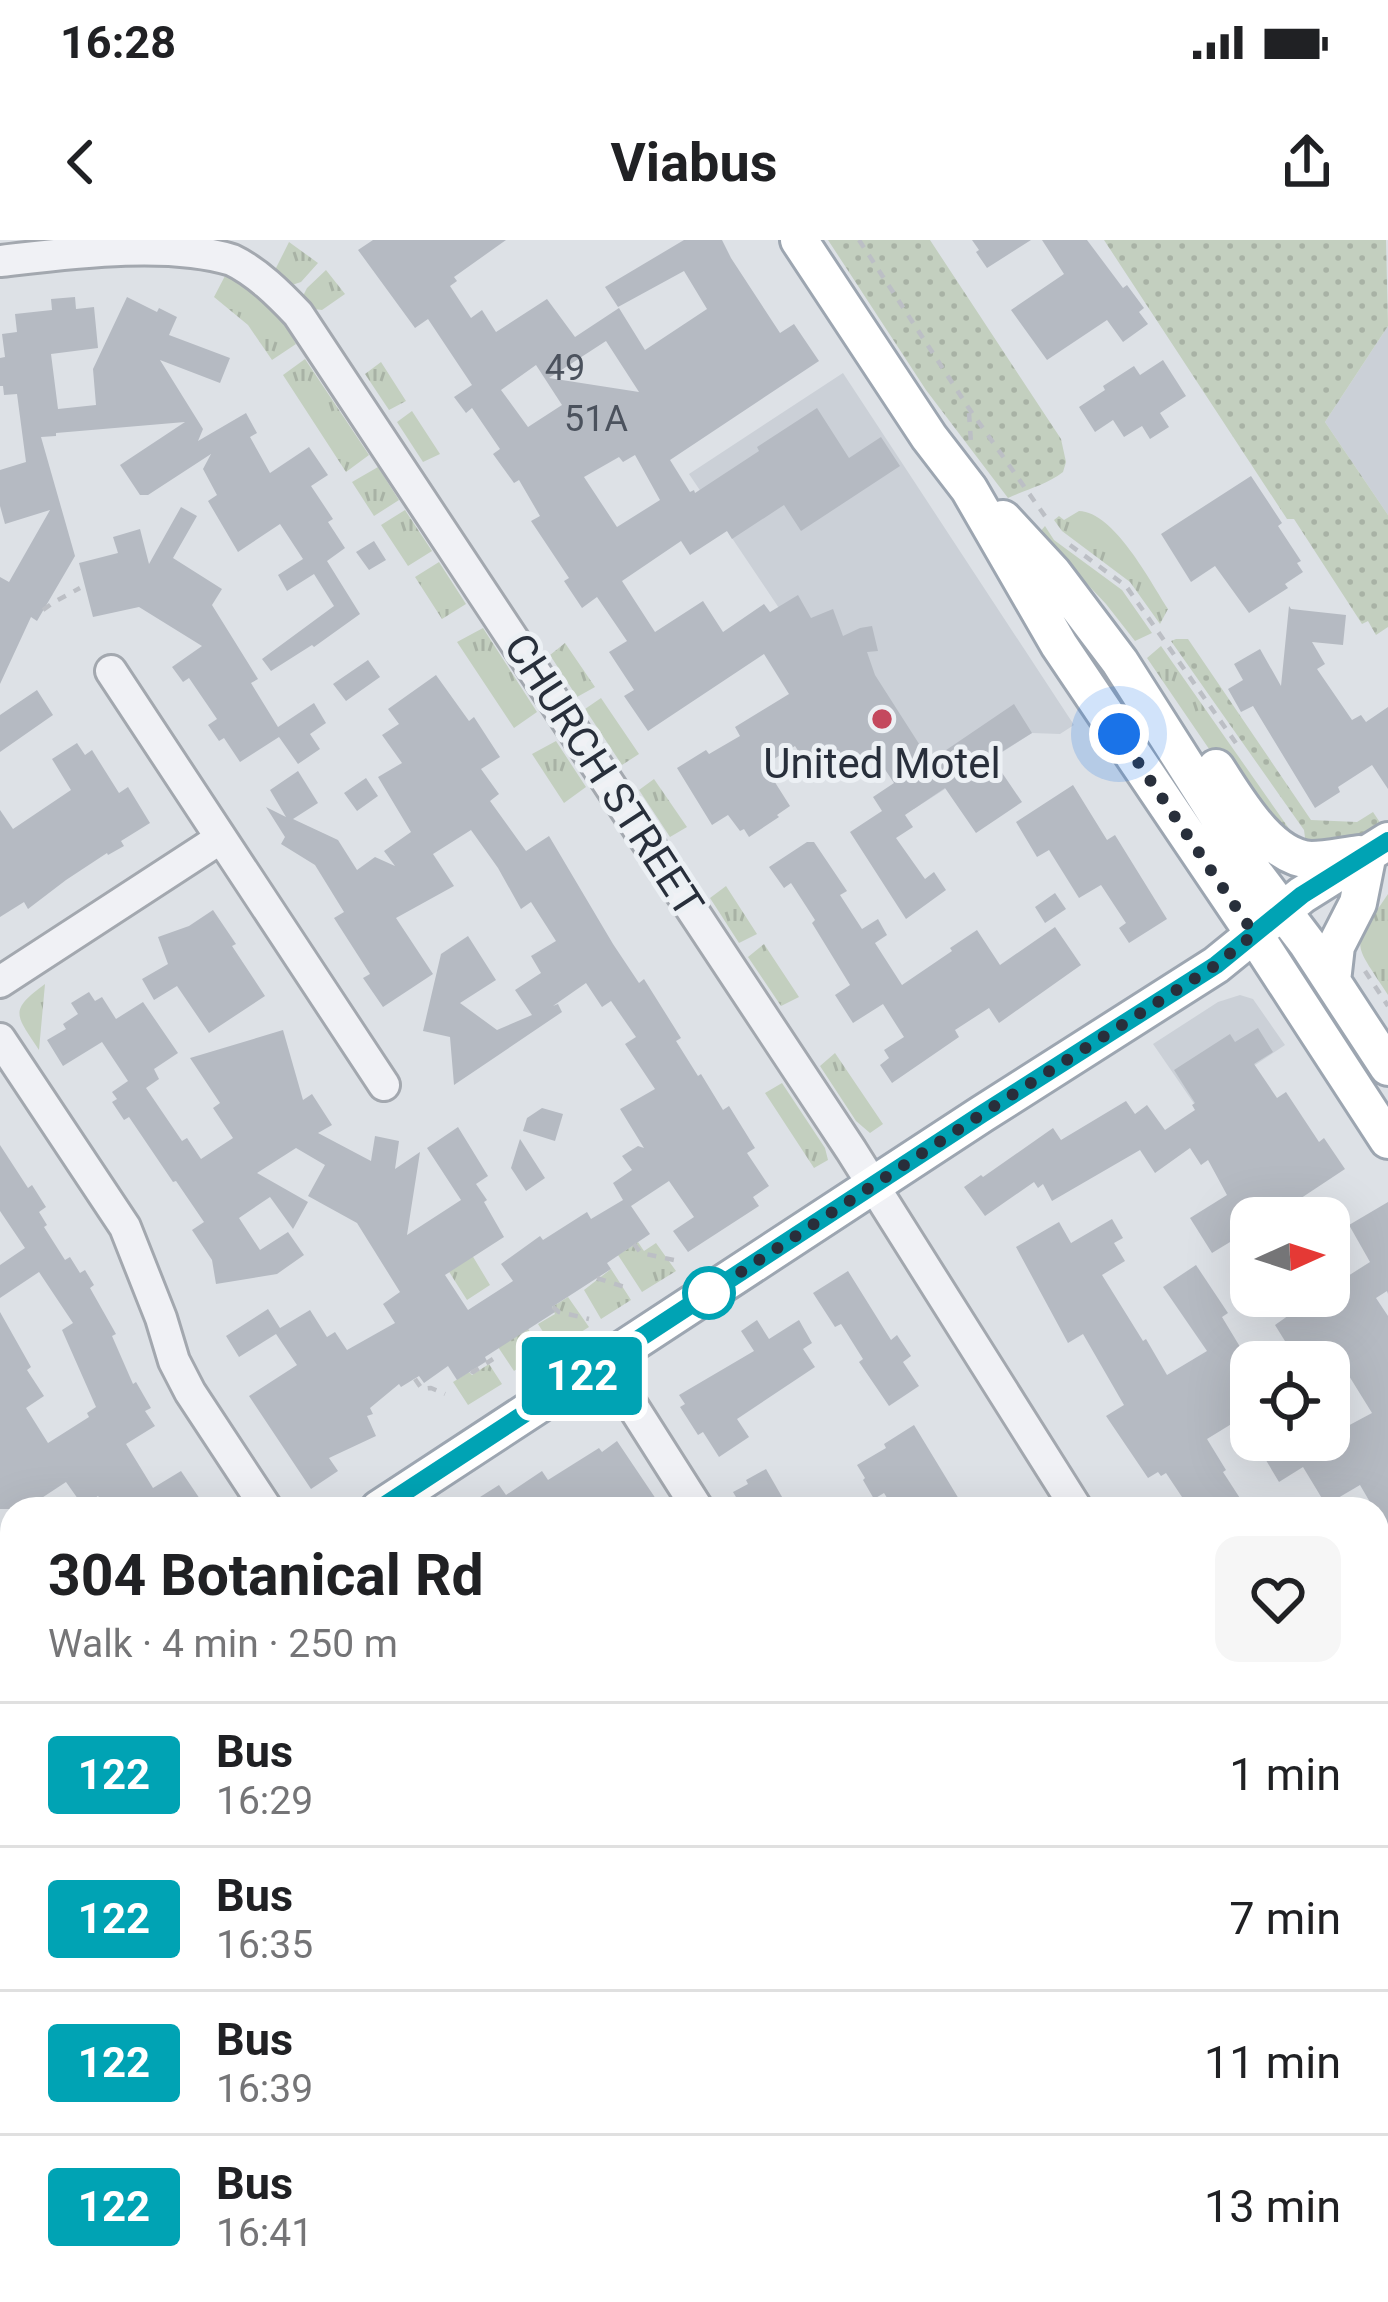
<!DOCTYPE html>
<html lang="en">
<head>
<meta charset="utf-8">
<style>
  :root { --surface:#fff; --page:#f6f6f6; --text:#202124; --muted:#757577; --line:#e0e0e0 }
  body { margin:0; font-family:Roboto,sans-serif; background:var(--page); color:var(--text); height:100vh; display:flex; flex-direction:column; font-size:45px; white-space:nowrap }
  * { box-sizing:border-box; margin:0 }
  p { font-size:39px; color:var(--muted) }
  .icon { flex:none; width:66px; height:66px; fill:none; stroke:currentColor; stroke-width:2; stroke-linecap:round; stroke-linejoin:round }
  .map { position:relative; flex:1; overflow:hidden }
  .panel { position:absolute; left:0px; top:1257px; width:1389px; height:807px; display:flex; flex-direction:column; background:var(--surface); border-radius:36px 36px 0 0; box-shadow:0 12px 48px #0002 }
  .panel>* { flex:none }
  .badge { padding:0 24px; border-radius:9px; font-size:42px; line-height:78px }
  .needle { width:78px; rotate:87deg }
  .tools { position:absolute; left:1230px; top:957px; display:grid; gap:24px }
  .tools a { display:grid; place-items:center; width:120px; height:120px; border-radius:24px; background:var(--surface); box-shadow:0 12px 48px #0002; font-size:60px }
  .you { position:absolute; width:60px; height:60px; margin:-30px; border:9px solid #fff; border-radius:50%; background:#1a73e8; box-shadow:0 0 0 18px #1a73e833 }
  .map>.badge { position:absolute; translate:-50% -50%; box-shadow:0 0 0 6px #fff }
  .round { display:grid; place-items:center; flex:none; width:126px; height:126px; border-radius:24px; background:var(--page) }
  .summary { display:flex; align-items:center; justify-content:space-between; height:204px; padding:0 48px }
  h1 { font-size:57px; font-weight:700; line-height:90px }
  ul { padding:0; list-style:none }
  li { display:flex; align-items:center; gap:36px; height:144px; padding:0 48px; border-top:3px solid var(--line) }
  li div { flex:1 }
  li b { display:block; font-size:45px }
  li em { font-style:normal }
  li .badge { min-width:132px; font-weight:700; text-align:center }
  .status { display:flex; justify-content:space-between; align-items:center; height:84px; padding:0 60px; background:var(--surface); direction:ltr }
  .status svg { height:33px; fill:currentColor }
  header { display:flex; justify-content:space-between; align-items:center; height:156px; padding:0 48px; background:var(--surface); font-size:54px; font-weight:700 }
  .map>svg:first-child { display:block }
</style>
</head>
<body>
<div class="status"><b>16:28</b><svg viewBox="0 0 49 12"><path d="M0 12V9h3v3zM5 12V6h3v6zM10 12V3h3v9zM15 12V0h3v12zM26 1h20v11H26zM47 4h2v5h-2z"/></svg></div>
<header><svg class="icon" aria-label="back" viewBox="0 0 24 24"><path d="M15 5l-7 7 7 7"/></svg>Viabus<svg class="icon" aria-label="share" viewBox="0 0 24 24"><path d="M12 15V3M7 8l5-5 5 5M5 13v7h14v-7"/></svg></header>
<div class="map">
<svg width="1388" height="2062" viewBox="0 0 1388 2062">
  <defs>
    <pattern id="grass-tufts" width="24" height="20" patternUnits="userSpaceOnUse" patternTransform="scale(3)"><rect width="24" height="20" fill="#c3cfbf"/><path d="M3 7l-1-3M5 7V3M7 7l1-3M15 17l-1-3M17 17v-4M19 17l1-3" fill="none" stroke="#a8b2a5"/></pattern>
    <pattern id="park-dots" width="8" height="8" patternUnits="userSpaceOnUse" patternTransform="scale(3)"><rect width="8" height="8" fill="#c3cfbf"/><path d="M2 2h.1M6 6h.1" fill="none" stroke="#a8b2a5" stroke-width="1.8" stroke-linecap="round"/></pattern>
  </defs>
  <rect width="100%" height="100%" fill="#dde1e6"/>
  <path fill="#cbd0d7" d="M 1388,86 L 1388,275 L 1325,182 Z
    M 843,133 L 1074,485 L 1060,494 L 1032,493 L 914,569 L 689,234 Z
    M 1240,755 L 1253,759 L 1285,805 L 1195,865 L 1153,804 L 1218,762 Z"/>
  <path fill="url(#grass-tufts)" d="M 289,2 L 318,23 L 301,42 L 292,45 L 275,30 Z
    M 326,30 L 345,54 L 322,70 L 314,69 L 303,56 L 307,48 Z
    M 226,34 C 260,52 278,71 296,104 L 272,120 L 248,85 L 214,57 Z
    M 305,119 L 369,215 L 346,232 L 283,135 Z
    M 381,122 L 406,161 L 389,170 L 365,134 Z
    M 412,171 L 440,214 L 423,222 L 397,182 Z
    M 378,227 L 399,260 L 374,276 L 352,242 Z
    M 405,270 L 432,311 L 408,326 L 381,285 Z
    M 1079,271 C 1114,272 1150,341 1168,369 L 1160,384 L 1130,342 L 1062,291 L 1054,280 L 1059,276 L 1064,280 Z
    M 1045,286 L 1054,300 L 1122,350 L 1152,393 L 1135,401 L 1106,364 L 1039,293 Z
    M 439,322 L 466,364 L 442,379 L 415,337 Z
    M 483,388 L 537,472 L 514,488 L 457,402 Z
    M 565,403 L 595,447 L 577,457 L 550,415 Z
    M 1161,406 L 1290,590 L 1291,601 L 1250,569 L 1147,418 Z
    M 601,458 L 639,514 L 622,525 L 585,469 Z
    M 556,501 L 586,547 L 564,563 L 532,514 Z
    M 654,539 L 687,587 L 670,597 L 639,550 Z
    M 726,646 L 757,694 L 739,703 L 710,658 Z
    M 1388,654 L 1388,755 C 1352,699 1350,710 1388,654 Z
    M 764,704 L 799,757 L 781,766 L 748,717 Z
    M 45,744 L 39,810 C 16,775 8,771 45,744 Z
    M 835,813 L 883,884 L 870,893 L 856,881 L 820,826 Z
    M 782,843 L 825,908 L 828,920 L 814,928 L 765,853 Z
    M 463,1000 L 490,1045 L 467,1060 L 439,1016 Z
    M 638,1002 L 644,1011 L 656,1003 L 676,1031 L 642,1052 L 618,1015 Z
    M 611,1029 L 631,1060 L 601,1079 L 584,1050 Z
    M 568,1057 L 589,1087 L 554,1109 L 538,1084 L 555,1074 L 552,1067 Z
    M 525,1084 L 545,1115 L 540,1113 L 514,1131 L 496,1104 Z
    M 489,1124 L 502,1144 L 468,1165 L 453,1142 L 469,1132 L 472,1135 Z"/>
  <path fill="url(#park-dots)" d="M 828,0 L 930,0 L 1061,199 L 1066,222 L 1063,232 C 1046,245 1027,249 1008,258 L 926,150 Z
    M 1104,0 L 1386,0 L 1388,86 L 1325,182 L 1388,275 L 1388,387 L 1376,395 L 1368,381 L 1362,384 L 1294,279 L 1287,279 Z
    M 1176,399 L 1188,399 L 1311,580 L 1357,582 L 1373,572 L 1381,584 L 1343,604 L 1306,605 L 1304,590 L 1171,401 Z"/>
  <path fill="#b5bac2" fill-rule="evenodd" d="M 373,0 L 506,0 L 454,37 L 457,41 L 450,46 L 471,78 L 482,70 L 496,92 L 547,59 L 575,97 L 619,68 L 645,110 L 707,69 L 684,31 L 618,67 L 605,47 L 684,0 L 722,0 L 731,18 L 780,93 L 794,84 L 819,121 L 670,220 L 690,252 L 694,250 L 695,253 L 759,211 L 757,207 L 817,168 L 849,218 L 881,197 L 900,226 L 801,291 L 784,265 L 732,299 L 727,291 L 690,315 L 681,301 L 622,341 L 655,392 L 703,361 L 723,392 L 764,364 L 770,372 L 798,355 L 811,378 L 833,369 L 843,396 L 860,388 L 872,386 L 878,411 L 867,412 L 875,435 L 930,521 L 1014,464 L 1032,493 L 992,518 L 1022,562 L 976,593 L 945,548 L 905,575 L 913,587 L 896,598 L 925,639 L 934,632 L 946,650 L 906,679 L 850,592 L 882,571 L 873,557 L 894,543 L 874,513 L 854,527 L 851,522 L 819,543 L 795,506 L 764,525 L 790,566 L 777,575 L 779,577 L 749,597 L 744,589 L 740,591 L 728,575 L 712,585 L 677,528 L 706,510 L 709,514 L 740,496 L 735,487 L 789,454 L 764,414 L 648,491 L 624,456 L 634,450 L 609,412 L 627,401 L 597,357 L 582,368 L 564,341 L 569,338 L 531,281 L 540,276 L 519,240 L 514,243 L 493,214 L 500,209 L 472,168 L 466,173 L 454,157 L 472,145 L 428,79 L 415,88 L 358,10 ZM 606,101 L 639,152 L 549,138 ZM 536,125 L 562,165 L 528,187 L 501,150 ZM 635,215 L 660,260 L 617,287 L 584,237 L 619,217 L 623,222 Z
    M 972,0 L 1031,0 L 987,28 L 976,12 L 979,10 Z
    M 1042,0 L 1087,0 L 1123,48 L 1127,45 L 1144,68 L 1139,72 L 1148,84 L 1123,102 L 1107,80 L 1047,120 L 1011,70 L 1064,34 Z
    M 75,57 L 76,69 L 94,67 L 98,108 L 51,114 L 58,169 L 96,165 L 93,129 L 127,57 L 157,72 L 159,68 L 177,77 L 169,95 L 230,118 L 220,143 L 160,120 L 203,189 L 198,201 L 246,173 L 257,193 L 250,197 L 270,233 L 309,207 L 328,235 L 311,246 L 333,279 L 328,282 L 345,308 L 327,321 L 360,374 L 314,407 L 312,405 L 271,431 L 262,419 L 334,366 L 314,334 L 287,351 L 278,335 L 303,319 L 280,284 L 238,312 L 208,261 L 217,255 L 203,229 L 211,214 L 148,255 L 140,255 L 120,225 L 185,182 L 56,193 L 56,196 L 41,197 L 75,316 L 37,381 L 31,377 L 0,444 L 0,337 L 9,342 L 50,270 L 5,284 L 0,266 L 0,230 L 26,222 L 17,154 L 4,155 L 3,146 L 0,146 L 0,118 L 5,117 L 2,94 L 17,92 L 15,74 L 52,70 L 51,59 Z
    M 1163,120 L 1186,156 L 1160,173 L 1169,187 L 1150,199 L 1142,186 L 1124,197 L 1113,180 L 1095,192 L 1079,167 L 1105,150 L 1103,146 L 1134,126 L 1140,135 Z
    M 1251,236 L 1282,283 L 1278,286 L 1301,321 L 1297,323 L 1303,332 L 1285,344 L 1288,348 L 1249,373 L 1215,326 L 1191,342 L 1161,294 Z
    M 181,267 L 197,276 L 173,318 L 222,349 L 212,365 L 258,439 L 251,443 L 278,487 L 314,463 L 326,483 L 310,494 L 320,509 L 298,524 L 279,497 L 240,522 L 224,498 L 219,501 L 208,485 L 217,479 L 189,438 L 183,442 L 172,427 L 202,406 L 139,367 L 93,377 L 79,323 L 118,313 L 113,297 L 140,289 L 149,324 Z
    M 374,301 L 386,320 L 369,330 L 356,312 Z
    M 1289,366 L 1291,369 L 1346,375 L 1343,405 L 1312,402 L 1325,424 L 1317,429 L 1352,480 L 1361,475 L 1366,482 L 1388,467 L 1388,549 L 1372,525 L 1338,547 L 1340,552 L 1315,568 L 1253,466 L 1241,472 L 1228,449 L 1243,440 L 1234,424 L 1260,409 L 1281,446 Z
    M 368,420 L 380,437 L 346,461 L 333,444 Z
    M 436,435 L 469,481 L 474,477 L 500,517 L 481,529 L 499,554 L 490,561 L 526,611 L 549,596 L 613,704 L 639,743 L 644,739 L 681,798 L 676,801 L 698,836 L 701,834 L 723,870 L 729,866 L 755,908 L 747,913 L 769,946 L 753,957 L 759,966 L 688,1012 L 673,991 L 694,977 L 669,941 L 631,966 L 650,994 L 607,1023 L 611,1029 L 552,1067 L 555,1072 L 485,1117 L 487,1121 L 457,1140 L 448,1126 L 424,1143 L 419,1136 L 401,1147 L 399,1144 L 370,1168 L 373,1174 L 367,1176 L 376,1196 L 329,1218 L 338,1231 L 311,1249 L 249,1156 L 297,1125 L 276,1094 L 239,1117 L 226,1096 L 268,1069 L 280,1088 L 310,1070 L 327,1097 L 335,1092 L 347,1110 L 395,1083 L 383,1064 L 400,1052 L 357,983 L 308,956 L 325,925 L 296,908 L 257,933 L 308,962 L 293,989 L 270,957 L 239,978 L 260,1010 L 288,992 L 304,1015 L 277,1034 L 216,1044 L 212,1020 L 192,990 L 204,982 L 176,941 L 173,942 L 129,877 L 124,880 L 112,862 L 117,859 L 112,852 L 128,841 L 102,802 L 63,826 L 47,800 L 66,789 L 63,784 L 78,774 L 71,763 L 89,752 L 95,761 L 102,757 L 116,779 L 143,762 L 178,813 L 154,829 L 159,839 L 146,848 L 182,901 L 187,898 L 201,919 L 233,898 L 213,868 L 220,863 L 190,818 L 283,790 L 303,860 L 312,854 L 332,885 L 318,893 L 371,921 L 375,896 L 399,901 L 395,929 L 420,912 L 407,995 L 461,960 L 427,908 L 458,887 L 488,936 L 476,944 L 487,960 L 484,962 L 504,997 L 445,1035 L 468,1070 L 513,1041 L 501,1024 L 540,996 L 543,1000 L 587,972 L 591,979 L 623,960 L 613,943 L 632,930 L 622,916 L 638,906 L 644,908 L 620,869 L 655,849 L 625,804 L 636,797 L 611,761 L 602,767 L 586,743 L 553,766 L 558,764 L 562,772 L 454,845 L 450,797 L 423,791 L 441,714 L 468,696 L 496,740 L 460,763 L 497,790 L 532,775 L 515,750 L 541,733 L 531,716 L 556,701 L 531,662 L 521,669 L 498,628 L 471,590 L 433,614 L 454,646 L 396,678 L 433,734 L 383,767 L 363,738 L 370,734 L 334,678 L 344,672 L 315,625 L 281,604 L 285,597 L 266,567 L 286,577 L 270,550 L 298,531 L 318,563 L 293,579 L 338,600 L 357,630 L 375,617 L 395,626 L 384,611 L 411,592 L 378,537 L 402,523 L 382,495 L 399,484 L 388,469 Z
    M 37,450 L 53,475 L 0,512 L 0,475 Z
    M 77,503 L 85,515 L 92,510 L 119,553 L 128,547 L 150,583 L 121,601 L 124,606 L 108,615 L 107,613 L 66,640 L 28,669 L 24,662 L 0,677 L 0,570 L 13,589 L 71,550 L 52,519 Z
    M 366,538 L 378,556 L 357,571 L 344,553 Z
    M 1073,545 L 1107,600 L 1115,595 L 1167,679 L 1129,703 L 1119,688 L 1126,683 L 1101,645 L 1079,658 L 1049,610 L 1037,617 L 1016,582 Z
    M 807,602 L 814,602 L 847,651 L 840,655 L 862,689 L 878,679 L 887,695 L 875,703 L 902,745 L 952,711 L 950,708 L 977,690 L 1000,725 L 1055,687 L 1081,725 L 999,783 L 989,768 L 955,790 L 959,797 L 892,843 L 880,825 L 889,818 L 884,810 L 904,797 L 883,764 L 853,783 L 835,755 L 850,745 L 812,683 L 815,680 L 791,643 L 784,648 L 769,627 Z
    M 1055,653 L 1066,669 L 1045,683 L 1035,667 Z
    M 213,670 L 236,704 L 232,706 L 265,756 L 209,793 L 177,746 L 154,760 L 142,739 L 168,724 L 158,697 L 189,686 Z
    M 1258,788 L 1273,812 L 1254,824 L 1277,858 L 1286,852 L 1319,902 L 1324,898 L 1345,929 L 1271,978 L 1251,978 L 1251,996 L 1238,1004 L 1235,999 L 1212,1013 L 1190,978 L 1227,955 L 1208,920 L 1201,925 L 1190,908 L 1155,933 L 1140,910 L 1052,961 L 1043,944 L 1038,948 L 1034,942 L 985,976 L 964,947 L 981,935 L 983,937 L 1053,888 L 1061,900 L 1126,861 L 1135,874 L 1147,865 L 1165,890 L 1195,870 L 1192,865 L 1195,863 L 1174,830 L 1230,794 L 1235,802 Z
    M 542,868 L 563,874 L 555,901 L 523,891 L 527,878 Z
    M 520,899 L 545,938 L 526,951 L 511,928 Z
    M 0,905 L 28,948 L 32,945 L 46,967 L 39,972 L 47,985 L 44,987 L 65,1020 L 70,1017 L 80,1033 L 85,1030 L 94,1045 L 90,1048 L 116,1094 L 112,1096 L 133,1144 L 136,1142 L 151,1168 L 145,1171 L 155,1186 L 126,1204 L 153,1248 L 181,1231 L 202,1262 L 191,1269 L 108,1269 L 98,1256 L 83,1266 L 66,1242 L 25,1269 L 0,1269 L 0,1072 L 31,1127 L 27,1130 L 44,1156 L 26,1168 L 48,1203 L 89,1177 L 87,1173 L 96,1167 L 62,1090 L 73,1083 L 39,1032 L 0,1058 L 0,1025 L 25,1008 L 0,971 Z
    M 1388,962 L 1388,1054 L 1387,1051 L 1376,1058 L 1388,1076 L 1388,1292 L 1377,1269 L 1374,1269 L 1360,1245 L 1326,1265 L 1303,1227 L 1279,1242 L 1254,1200 L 1329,1200 L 1329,1196 L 1372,1173 L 1328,1102 L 1298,1122 L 1275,1085 L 1316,1056 L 1329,1056 L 1329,1048 L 1370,1022 L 1349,985 Z
    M 1112,979 L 1123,998 L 1114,1003 L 1125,1021 L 1102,1035 L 1143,1101 L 1146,1099 L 1167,1135 L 1207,1111 L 1163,1047 L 1196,1025 L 1228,1073 L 1222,1077 L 1251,1125 L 1251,1172 L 1207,1199 L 1226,1230 L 1223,1232 L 1247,1269 L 1190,1269 L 1166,1233 L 1161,1236 L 1158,1232 L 1148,1238 L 1106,1176 L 1124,1165 L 1083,1094 L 1068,1103 L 1016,1007 L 1059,982 L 1071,1003 Z
    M 848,1031 L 891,1100 L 897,1095 L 911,1116 L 903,1122 L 919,1146 L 889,1166 L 859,1122 L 863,1119 L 841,1084 L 835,1087 L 813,1053 Z
    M 757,1080 L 769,1099 L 799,1080 L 812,1103 L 803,1109 L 815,1127 L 737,1179 L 749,1197 L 719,1217 L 703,1192 L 698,1195 L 680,1167 L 685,1164 L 679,1155 L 754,1111 L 741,1091 Z
    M 914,1185 L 965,1269 L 894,1269 L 884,1253 L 874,1259 L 863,1240 L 865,1238 L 857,1225 L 886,1208 L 884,1204 Z
    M 617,1201 L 656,1259 L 641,1269 L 461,1269 L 499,1245 L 506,1255 L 542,1231 L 548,1240 L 599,1208 L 602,1212 Z
    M 766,1229 L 789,1269 L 743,1269 L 733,1252 L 748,1244 L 746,1240 Z"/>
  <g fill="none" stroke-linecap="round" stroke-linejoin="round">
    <g stroke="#a3a8af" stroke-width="36">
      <path id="minor" d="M 0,21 C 70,13 167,0 232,20 C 257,32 279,54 298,74 L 851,910 L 1077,1269
        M 111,431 L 384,845
        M 0,742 L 221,598
        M 0,799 L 125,987 L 161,1078 L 174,1121 L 190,1152 L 267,1269
        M 604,1121 L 698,1269
        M 1377,1738 L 1388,1755
        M 399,2052 L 405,2062
        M 342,2062 L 357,2052
        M 870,2062 L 885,2052"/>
    </g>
    <g stroke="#9da6b1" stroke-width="42">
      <path id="major" d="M 799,0 L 929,197 L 969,249 L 1059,405 L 1254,694 L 1388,900
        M 1003,279 L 1053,333 L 1120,422 L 1254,633 L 1307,703 L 1388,827
        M 1216,528 C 1236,558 1269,618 1311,620 C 1326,620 1343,616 1359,614
        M 1332,741 L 1336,706 L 1358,663 L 1368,613
        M 379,1269 L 982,874 L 1216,725 L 1302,655 L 1388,601
        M 0,1476 L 12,1463
        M 0,1517 L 12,1529"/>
    </g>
    <path stroke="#bcbfc5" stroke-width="4.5" stroke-dasharray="9 9" stroke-linecap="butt" d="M 859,0 L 968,167 L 1047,279
      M 969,173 L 971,203
      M 1070,305 L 1126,346 L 1238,506
      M 43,370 L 54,362 L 80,348
      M 1365,731 L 1388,766
      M 634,1004 L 641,1013 L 674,1020
      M 597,1038 L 631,1049
      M 553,1067 L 559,1072 L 589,1079
      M 471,1131 L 473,1132 L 493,1119
      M 415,1139 L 422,1149 L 431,1148 L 445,1154"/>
    <use href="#minor" stroke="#f0f1f5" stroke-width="30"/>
    <use href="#major" stroke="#fff" stroke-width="36"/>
  </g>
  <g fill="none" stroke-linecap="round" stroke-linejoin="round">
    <g stroke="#fff" stroke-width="27">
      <path id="line" d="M 379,1269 L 982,874 L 1216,725 L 1302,655 L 1388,601"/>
    </g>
    <use href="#line" stroke="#00a3b4" stroke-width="18"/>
    <path stroke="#282f3b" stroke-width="12" stroke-dasharray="0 21.6" d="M 709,1053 L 698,1060 L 982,874 L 1216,725 L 1254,694 L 1119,494"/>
  </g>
  <circle fill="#c4495e" stroke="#ecf0f4" stroke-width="4.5" cx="882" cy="479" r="12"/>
  <circle fill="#fff" stroke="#00a3b4" stroke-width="6" cx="709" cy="1053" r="24"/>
  <g text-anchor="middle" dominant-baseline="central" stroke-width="10" stroke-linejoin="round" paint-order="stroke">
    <g font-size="36" fill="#4b525d">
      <text x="565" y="128">49</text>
      <text x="596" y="179">51A</text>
    </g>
    <g font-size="42" fill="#282f3b" stroke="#ecf0f4">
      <text x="882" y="523">United Motel</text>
    </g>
    <g font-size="42" fill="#282f3b" stroke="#ecf0f4">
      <text transform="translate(604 535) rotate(57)">CHURCH STREET</text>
    </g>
  </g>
</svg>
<div class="tools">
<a><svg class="needle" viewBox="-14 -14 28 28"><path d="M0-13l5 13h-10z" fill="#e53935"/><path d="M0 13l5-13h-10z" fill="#757577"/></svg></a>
<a><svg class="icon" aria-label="locate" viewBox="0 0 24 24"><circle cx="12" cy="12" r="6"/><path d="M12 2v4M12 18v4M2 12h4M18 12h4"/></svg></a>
</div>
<div class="you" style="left:1119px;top:494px"></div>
<b class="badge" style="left:582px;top:1136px;background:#00a3b4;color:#fff">122</b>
<section class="panel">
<div class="summary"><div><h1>304 Botanical Rd</h1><p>Walk · 4 min · 250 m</p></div><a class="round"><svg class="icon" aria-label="heart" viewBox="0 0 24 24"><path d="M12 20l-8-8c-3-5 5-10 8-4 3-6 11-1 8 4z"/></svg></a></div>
<ul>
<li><span class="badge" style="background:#00a3b4;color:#fff">122</span><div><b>Bus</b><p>16:29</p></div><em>1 min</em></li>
<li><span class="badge" style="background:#00a3b4;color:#fff">122</span><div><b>Bus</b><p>16:35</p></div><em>7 min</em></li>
<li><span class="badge" style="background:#00a3b4;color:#fff">122</span><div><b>Bus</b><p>16:39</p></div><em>11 min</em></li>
<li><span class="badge" style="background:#00a3b4;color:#fff">122</span><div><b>Bus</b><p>16:41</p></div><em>13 min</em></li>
</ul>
</section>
</div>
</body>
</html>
